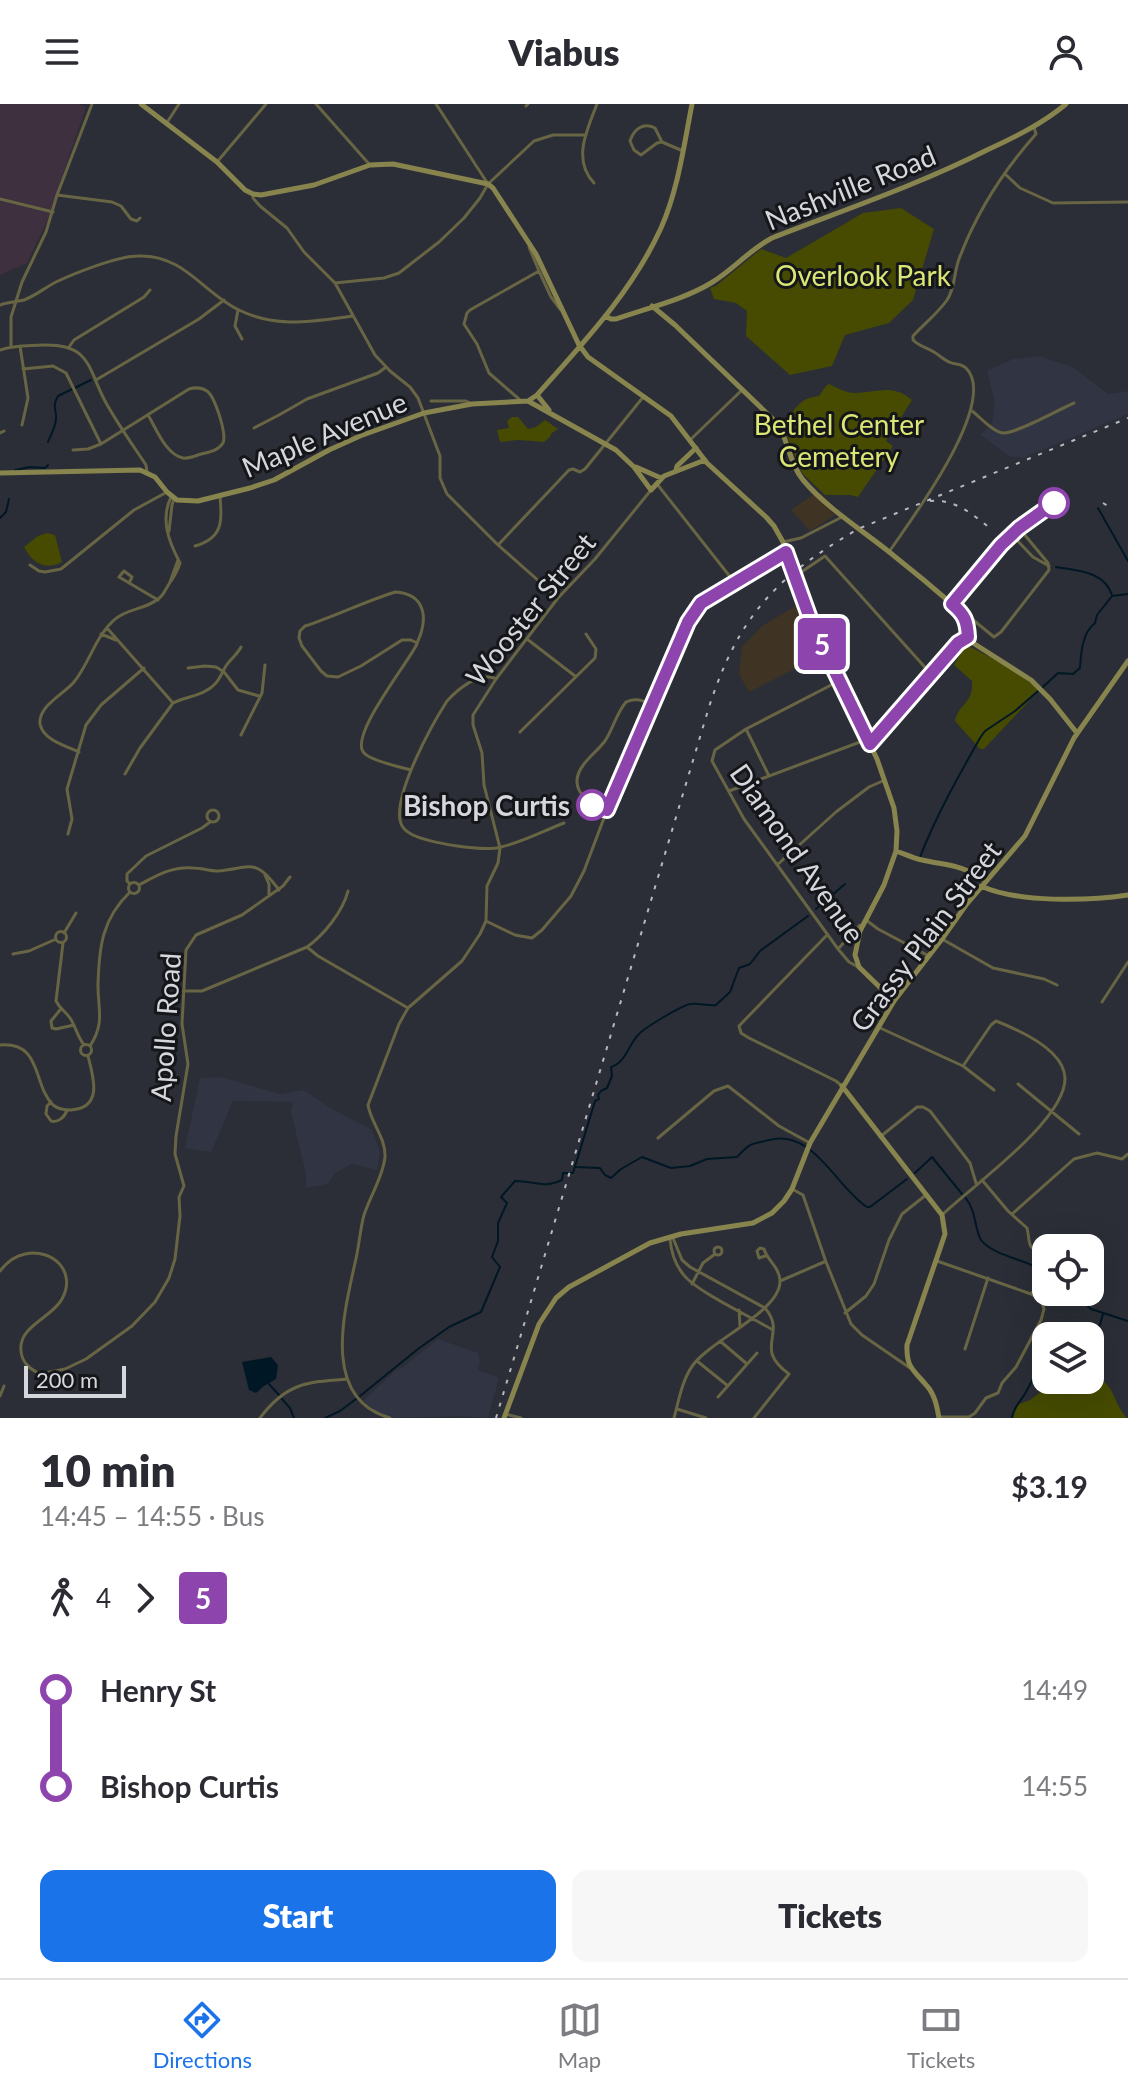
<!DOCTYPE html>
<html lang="en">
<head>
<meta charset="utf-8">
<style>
  :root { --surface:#fff; --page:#f7f7f7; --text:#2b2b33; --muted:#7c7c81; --line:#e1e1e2; --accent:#1a73e8 }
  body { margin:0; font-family:Lato,sans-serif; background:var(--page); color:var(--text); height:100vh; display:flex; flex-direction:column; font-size:30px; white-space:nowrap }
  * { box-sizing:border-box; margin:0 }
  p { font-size:26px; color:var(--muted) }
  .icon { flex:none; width:44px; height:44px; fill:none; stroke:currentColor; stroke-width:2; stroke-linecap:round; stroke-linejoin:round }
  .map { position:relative; height:1314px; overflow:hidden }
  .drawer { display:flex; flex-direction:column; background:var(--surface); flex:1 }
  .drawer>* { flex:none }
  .badge { padding:0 16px; border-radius:6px; font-size:28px; line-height:52px }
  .buttons { position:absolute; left:1032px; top:1130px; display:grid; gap:16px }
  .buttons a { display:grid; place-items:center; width:72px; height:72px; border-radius:16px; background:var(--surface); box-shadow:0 8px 32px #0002; font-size:40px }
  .scale { position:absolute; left:24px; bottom:20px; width:102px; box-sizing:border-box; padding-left:8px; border:4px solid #d5d7dd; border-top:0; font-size:22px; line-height:28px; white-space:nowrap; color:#d5d7dd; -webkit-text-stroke:6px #15161a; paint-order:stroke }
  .map>.badge { position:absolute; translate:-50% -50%; box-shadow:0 0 0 4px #fff }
  .legs { display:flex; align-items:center; gap:12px; height:88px; padding:0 40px; font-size:26px }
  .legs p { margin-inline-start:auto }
  .headline { display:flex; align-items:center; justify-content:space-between; height:136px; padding:0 40px }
  h1 { font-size:44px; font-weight:800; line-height:60px }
  .button { display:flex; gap:16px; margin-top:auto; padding:16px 40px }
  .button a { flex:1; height:92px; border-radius:16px; background:var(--accent); color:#fff; font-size:32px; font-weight:800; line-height:92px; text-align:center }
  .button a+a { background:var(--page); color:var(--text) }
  ul { padding:0 40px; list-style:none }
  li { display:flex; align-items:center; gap:28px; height:96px; font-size:30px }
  li i { display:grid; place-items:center; width:12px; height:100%; margin:0 10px; background:currentColor }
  li i::after { content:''; width:20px; height:20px; margin:-10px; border:6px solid; border-radius:50%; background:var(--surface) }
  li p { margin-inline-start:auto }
  li:first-child i { background:linear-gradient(#0000 50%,currentColor 0) }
  li:last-child i { background:linear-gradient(currentColor 50%,#0000 0) }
  header { display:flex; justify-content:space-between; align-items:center; height:104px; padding:0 40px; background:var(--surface); font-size:36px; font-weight:800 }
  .menu { display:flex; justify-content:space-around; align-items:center; height:112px; border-top:2px solid var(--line); background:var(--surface); font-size:22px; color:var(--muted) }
  .menu a { display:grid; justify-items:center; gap:4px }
  .menu .on { color:var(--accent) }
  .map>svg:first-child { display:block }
</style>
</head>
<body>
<header><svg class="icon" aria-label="menu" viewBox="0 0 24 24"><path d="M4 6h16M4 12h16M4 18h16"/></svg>Viabus<svg class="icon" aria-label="person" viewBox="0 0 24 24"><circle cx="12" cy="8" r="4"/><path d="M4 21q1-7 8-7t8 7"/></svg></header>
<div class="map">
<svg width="1128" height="1314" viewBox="0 0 1128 1314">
  <rect width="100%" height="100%" fill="#2b2e36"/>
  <path fill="#3f3424" d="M 814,390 L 835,411 L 810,427 L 791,406 Z
    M 799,500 L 822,551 L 749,588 L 739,570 L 742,543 L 762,522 Z"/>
  <path fill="#303443" d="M 1039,252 L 1073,263 L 1108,290 L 1128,287 L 1128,310 L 1023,354 L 1009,352 L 981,331 L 992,319 L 995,299 L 987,267 L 1013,255 Z
    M 221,973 L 280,990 L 304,986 L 332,1005 L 372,1026 L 380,1047 L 377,1066 L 352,1060 L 335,1069 L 328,1080 L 306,1084 L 306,1070 L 291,1008 L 293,998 L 233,997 L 211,1048 L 185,1044 L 200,974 Z
    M 438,1235 L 478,1249 L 480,1257 L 478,1266 L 499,1274 L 488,1314 L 461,1312 L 392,1314 L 380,1310 L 363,1297 L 396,1266 L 402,1264 Z"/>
  <path fill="#3e303e" d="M 0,0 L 79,0 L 86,3 L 47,117 L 27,159 L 0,171 Z"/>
  <path fill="#464b01" d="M 901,104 L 934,125 L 913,196 L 889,219 L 845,231 L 832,262 L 790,271 L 746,232 L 747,207 L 736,199 L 714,195 L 710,184 L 716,182 L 761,145 L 786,154 L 863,109 Z
    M 829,280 C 836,283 846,289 854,289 C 877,289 891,279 912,296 L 886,337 L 893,342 L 858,393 L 850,391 L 825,391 L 802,369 L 783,322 C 795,306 798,294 819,292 L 826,282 Z
    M 512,313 L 518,313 L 528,325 L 536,323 L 545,316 L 558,325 L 552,329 L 549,334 L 544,338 L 518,336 L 500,338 L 497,326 L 509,324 L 507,317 Z
    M 47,429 L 55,431 L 62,458 C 46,467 32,459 24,443 L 38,432 Z
    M 966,541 C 987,551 1024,569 1038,587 L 984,645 L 980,645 L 955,617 C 958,600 974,599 972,577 L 954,561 Z
    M 1090,1272 C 1115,1276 1112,1298 1127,1314 L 1011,1314 L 1017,1301 L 1030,1296 L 1057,1276 L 1090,1276 Z"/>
  <path fill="#001725" d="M 271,1253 L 278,1261 L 276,1275 L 264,1282 L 256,1289 L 249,1286 L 242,1258 Z"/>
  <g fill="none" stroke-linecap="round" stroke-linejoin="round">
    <path stroke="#001725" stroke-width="2" d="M 48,338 C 51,330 57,321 56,312 C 55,302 53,301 58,292 L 91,276
      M 15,366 L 30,363 L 45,364 L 48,361
      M 1098,404 L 1128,457
      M 0,414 L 6,408 L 9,395
      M 1056,463 C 1078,467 1104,467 1112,491
      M 1043,583 L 1058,569 L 1073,570 L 1080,564 C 1081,549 1082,529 1095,519 L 1097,511 L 1112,492 L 1128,490
      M 920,753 C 936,712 958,673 980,634 L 985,627 L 1015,607 L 1038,587
      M 816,805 L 845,780
      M 576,1063 L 600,1064 L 605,1071 L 611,1074 L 621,1065 L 642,1053 L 671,1064 L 690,1062 L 707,1055 L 737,1053 C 751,1038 749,1041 769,1036 C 813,1024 836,1083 867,1103 L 870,1103 L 907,1075
      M 915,1069 L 932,1053 L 962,1090
      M 965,1093 C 977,1108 974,1124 981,1136 C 993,1152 1029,1156 1045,1168
      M 1071,1188 L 1091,1205 L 1128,1217
      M 1090,1232 L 1097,1230 L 1103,1210
      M 267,1278 L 279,1291
      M 360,1292 L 418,1245 L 449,1223 L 481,1208 L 500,1163 L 492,1153 L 498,1137 L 498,1119 L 507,1099 L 501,1093 L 515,1077 C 535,1077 542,1085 562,1076 L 563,1069 L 573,1069 L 595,997 L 599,995 L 598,991 L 601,987 L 607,984 L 612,972 L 611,963 C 625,959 628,942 638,931 C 644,924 682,901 691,900 C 699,899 708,902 716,901 L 730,888 L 739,864 L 750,860 L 760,847 L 808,812
      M 282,1295 L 290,1304 L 294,1314
      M 325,1314 L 340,1307 L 356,1295
      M 1012,1314 C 1014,1301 1022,1297 1027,1286 C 1035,1271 1041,1261 1046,1244"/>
    <path stroke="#686544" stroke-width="3" d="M 316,0 L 370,61
      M 436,0 L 488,80
      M 526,2 L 528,0
      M 166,20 L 179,0
      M 662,38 L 657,39 L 641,51 L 634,46 L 630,37 C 634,25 643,18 655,24 L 662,38 L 683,47
      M 217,58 L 266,0
      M 1005,70 L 1020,84 L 1053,99 L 1128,98
      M 594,79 C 572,56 587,26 597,0
      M 253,90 L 253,94 L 260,102 L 287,124 L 304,148 L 335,179 L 375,251 L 390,267 L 410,283 L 418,294 L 440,352 L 440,374 L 447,390 L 498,441 L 558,494
      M 57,91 L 112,98 L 121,102 L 131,115 L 137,117 L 140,114
      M 0,95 L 53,108
      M 539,167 L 551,193 L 560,205
      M 335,179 L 384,174 L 399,169 L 439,138 L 464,114 L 480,94 L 488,80 L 534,37 L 553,31 L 585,31
      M 0,201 C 8,198 16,198 24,196 C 35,192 46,183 56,178 C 75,169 118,152 138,152 C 184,150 203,189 239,206 C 277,225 314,217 353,212
      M 238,206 L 235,222 L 242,235
      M 20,242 L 28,294 L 22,321
      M 11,243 L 11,213 L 22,178 L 46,128 L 57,91 L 92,0
      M 69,243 L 74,236 L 144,193 L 150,186
      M 0,246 C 14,241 28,242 43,241 C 91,240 87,263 105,297 C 117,319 132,340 146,361 L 147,368
      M 23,265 L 53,262 L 66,269 L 101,340
      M 96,276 L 199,215 L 224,196
      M 519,295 L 489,269 L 477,240 L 464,220 L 467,209 L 470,206 L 539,167 L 529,143
      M 431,297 L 466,297 L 472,300
      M 972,307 C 980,313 993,328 1003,329 C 1016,330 1060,305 1074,299
      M 254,324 L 279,311 L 307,295 L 378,269 L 386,263
      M 0,329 L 4,327
      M 690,336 L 742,286
      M 73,346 L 88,345 L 101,340 L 189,285 C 196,283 201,283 207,287 C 215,293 227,330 223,339 C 218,347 209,348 201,350 C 195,352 189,355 183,354 C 166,351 156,324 148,311
      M 657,380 L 735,479
      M 169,427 L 172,401 L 174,395
      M 1012,431 L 1033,453 L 1049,462
      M 783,438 L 801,434 L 842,413
      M 498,441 L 569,366 L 573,365 L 580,368 L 585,365 L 644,292
      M 195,442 C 223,434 222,418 220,392
      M 889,448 C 910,417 1000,298 966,264 C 961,259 955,261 949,258 C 944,256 939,251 934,248 C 927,244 919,242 913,236 L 913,232 C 924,220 938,209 947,196 C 955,185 954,168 959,155 C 976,110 1004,66 1036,30 L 1034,23
      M 30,461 L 39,467 L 45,468 L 61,465 L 134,406 L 167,388
      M 794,473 L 825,452 L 931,570
      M 170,478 L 178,456
      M 129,479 L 132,473 L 124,467 L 119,473 L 158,496
      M 395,488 C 427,490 428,516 417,539 L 411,536 L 402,536 L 361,562 L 338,573 L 327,572 L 321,567 L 302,542 L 299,534 L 300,527 L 305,522 C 335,512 364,498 395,488 Z
      M 952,500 L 1001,441 L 1019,424 L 1062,393
      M 965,513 L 972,515 L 994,533 L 1001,528 L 1049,466 L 1048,459 L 1019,424
      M 107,524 L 173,599
      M 101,530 L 116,536
      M 527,535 L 575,572
      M 188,564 L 205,562 L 216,563 L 224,568 L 238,586 L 259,592
      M 494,574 C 477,569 458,585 447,597 C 431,622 395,688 400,716 C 401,722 405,727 411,730 C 428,739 483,748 501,743 C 523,738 543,727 564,719
      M 839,577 L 746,625 L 715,646 L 712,657 L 744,715 L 838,845 L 849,858 L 858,863
      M 173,599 C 187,592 204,592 215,580 C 222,573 223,564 229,558 C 234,552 238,549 241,543
      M 746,625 L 769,672
      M 520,628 L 595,554 L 596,545 L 586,530
      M 241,631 L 262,589 L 265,561
      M 870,640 L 958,539 L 967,534
      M 79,648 C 66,642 43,636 40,620 C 38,602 64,590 74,578 C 90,558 95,533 114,516 C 127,504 145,506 158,495 C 164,491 165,486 169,480 C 174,473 178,467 180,459 C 169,438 160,416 171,393
      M 411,666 C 400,663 371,657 364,649 C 348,633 408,559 417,540
      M 125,670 L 140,644 L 173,599
      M 729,687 L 868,635
      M 607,706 C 586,699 566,683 584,660 C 590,652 599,645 605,637 C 613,625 616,610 626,598 C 635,593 643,597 653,600
      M207 712a6 6 0 1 1 12 0a6 6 0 1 1-12 0Z
      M 68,730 L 72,715 L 67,685 L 86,621 L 101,601 L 144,564
      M 777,761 L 836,708 L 869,683 L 885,676
      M 265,771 L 269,780 L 269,792
      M128.5 784a5.5 5.5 0 1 1 11 0a5.5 5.5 0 1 1-11 0Z
      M 130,780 L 127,777 L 127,770 L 146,752 L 202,724 L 210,718
      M 139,781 C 156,772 172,762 193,764 C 201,764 210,767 218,767 C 251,764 255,753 279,786
      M 866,816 L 878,825 L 927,851
      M 486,817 L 515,831 L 532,834 L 542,826 L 571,792 L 584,767 L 607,706 L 694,507 L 701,499 L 786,448
      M55.5 833a5.5 5.5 0 1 1 11 0a5.5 5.5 0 1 1-11 0Z
      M 64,829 L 76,809
      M 827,831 L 739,922 L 741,929 L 749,934 L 836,977 L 842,982
      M 942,835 L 993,864 L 1044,875 L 1057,881
      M 63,839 L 56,897 C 60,905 65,907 70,914 C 75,921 77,932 84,941
      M 307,843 L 318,852 L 408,904
      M 838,845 L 860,821
      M 13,850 L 29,847 L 56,835
      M 183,887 L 202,887 L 307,843 C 324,831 343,807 348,787
      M 1102,898 L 1128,858
      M 60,906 L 51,917 L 52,924 L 56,925 L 74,921
      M 878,923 L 963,962 L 994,986
      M80.5 946a5.5 5.5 0 1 1 11 0a5.5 5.5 0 1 1-11 0Z
      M 0,941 C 43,938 32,980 53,1001 C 58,1005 64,1006 71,1006 C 104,1004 93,972 88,952
      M 90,942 C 105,919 98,906 98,881 C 99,843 102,815 130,788
      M 1018,980 L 1079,1030
      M 51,998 L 47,1002 L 46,1010 L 51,1017 C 58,1019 65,1013 67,1006
      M 880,1033 L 917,1003 L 923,1003 L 930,1007 L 970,1059 L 976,1079
      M 658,1034 L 714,987 L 728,982 L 779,1022 L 810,1039
      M 982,1076 L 1008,1107 L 1027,1124 C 1031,1140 1025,1146 1046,1147
      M 792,1085 L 803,1091 L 826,1158 L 851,1220 L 862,1231 L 910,1264
      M 1012,1110 L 1074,1055 L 1097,1049 L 1122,1055 L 1128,1050
      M 942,1111 C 971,1083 1066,1016 1065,974 C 1064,946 1019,926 996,917 L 991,921 L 963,962
      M 673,1134 L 682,1156 L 690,1163 L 765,1204 C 788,1231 752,1243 789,1270 L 754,1314
      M 670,1135 C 671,1147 675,1160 683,1170 C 695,1187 753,1214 773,1226
      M714 1147a4 4 0 1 1 8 0a4 4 0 1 1-8 0Z
      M 937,1157 L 1031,1190 L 1041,1196 L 1044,1205 L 1041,1216 L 1016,1263 L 1002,1279 L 998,1289 L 986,1294 L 975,1309 L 969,1313 L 939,1313
      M 0,1167 C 7,1158 14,1152 25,1150 C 53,1144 77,1168 62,1195 C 52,1214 18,1222 21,1247 C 22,1259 30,1265 40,1270 L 65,1265 L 86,1255 L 132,1222 L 155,1198 L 169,1174 L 175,1155 L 180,1112 L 179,1093 L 184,1082 L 175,1050 L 176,1032 L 188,960 L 182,920 L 186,846 L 196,831 L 242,811 L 283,782 L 290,773
      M 1090,1169 L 1098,1170
      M 780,1177 L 824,1158
      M 692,1180 L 703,1159 L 715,1150
      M 1031,1190 L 1046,1173
      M 739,1206 L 740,1222
      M 845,1209 L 866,1192 L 874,1180 L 889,1136 L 902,1110 L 926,1091
      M 720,1237 L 747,1260
      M 965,1245 L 988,1174
      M 697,1257 L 728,1282
      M 0,1292 L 4,1282
      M 718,1293 L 757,1249
      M 677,1305 L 706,1314
      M 505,1310 L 521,1314
      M 260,1314 C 286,1279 307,1278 347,1275
      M 390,1314 C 321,1295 344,1209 355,1159 C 359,1144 360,1125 364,1111 C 370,1092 383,1073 385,1053 C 386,1034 371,1019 368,1001 L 399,920 L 408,904 L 462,857 L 480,830 L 486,817 L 487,782 L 498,759 L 500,744 L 484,681 L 482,649 L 473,621 L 473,611 L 496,575 L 558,494 L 595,455 L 651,386
      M 674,1314 C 679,1296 682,1276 693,1261 C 711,1236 781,1207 780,1177 C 780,1164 767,1156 764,1145 L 760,1144 L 757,1147 L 759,1154 L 765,1152"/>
    <path stroke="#88844e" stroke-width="5" d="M 141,0 L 217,58 L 245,86 L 253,90 L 261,91 L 314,81 L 370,61 L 393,60 L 488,80 L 493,84 L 536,150 L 579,241 L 588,253 L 671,312 L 707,359 L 766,413 L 774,422 L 783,438 L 812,520 L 877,655 L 894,704 L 897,727 L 896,747 L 884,781 L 860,827 L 855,851 L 859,863 L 894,897
      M 652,202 L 675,221 L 778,320 C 788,337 790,360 803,376 C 827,404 859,424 888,447 C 912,466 936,486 959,506 C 970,518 964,526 970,537 L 1031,576 L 1050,595 L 1077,629
      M 605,212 L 611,215 L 616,215 C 647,204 683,196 711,179 C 733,166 749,146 772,134 C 844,106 918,81 987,46 C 1015,33 1042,20 1066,0
      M 537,291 L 549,306
      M 528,297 L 537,291 C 583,239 632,188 661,124 C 678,86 684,41 692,0
      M 528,297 L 616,346 L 634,363 L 651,386 L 664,372 L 705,356
      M 636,363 L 661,374
      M 676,366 L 677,362 L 696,344
      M 0,369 L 140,366 L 155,373 L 167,388 L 177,396 L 198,397 L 250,384 L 274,376 L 329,346 L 360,332 L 424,309 L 472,300 L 528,297
      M 896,747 C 905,750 913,754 922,756 C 949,762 961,760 985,777
      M 981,782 C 1018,799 1088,797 1128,791
      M 842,982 L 942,1111 L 945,1130 L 907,1241 C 906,1264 914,1266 927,1282 C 935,1291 937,1303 939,1314
      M 504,1314 L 539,1220 L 556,1194 L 569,1183 L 650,1139 L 681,1130 L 753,1119 L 772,1109 L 784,1097 L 792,1085 L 810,1039 L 894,897 L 942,835 L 966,801 L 1025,732 L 1074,634 L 1128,557"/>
    <path stroke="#b7b9bf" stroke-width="2" stroke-dasharray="4 8" stroke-linecap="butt" d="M 930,397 C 956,395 972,410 991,425
      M 1103,399 L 1108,402
      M 496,1314 L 709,603 C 739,511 776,473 858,425 L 1128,314"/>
  </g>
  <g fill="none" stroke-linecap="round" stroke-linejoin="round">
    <g stroke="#fff" stroke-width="18">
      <path id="line-1" d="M 592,701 L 607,706 L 688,518 L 701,499 L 786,448 L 812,520 L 870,640 L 958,539 L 968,533 C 967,517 965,511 952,500 L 1001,441 L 1019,424 L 1054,399"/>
    </g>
    <use href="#line-1" stroke="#8e44ad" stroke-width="12"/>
  </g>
  <g fill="#fff" stroke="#8e44ad" stroke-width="4">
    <circle cx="1054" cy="399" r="14"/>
    <circle cx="592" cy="701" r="14"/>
  </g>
  <g text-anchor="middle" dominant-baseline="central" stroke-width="6" stroke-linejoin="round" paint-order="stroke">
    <g font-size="28" fill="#d5d7dd" stroke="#15161a">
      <text transform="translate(850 83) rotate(-22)">Nashville Road</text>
      <text transform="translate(324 330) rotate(-23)">Maple Avenue</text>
      <text transform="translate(530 505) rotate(-51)">Wooster Street</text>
      <text transform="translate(798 749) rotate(55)">Diamond Avenue</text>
      <text transform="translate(925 832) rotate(-53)">Grassy Plain Street</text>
      <text transform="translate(165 923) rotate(-86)">Apollo Road</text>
    </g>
    <g font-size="28" fill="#dbe674" stroke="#15161a">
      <text x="863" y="171">Overlook Park</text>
      <text x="839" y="320">Bethel Center<tspan x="839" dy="32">Cemetery</tspan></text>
    </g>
    <g font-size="28" font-weight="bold" fill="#d5d7dd" stroke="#15161a" text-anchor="end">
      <text x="570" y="701">Bishop Curtis</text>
    </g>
  </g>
</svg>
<div class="buttons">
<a><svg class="icon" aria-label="locate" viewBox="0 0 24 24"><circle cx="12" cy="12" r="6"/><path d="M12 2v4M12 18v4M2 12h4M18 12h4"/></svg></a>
<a><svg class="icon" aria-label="layers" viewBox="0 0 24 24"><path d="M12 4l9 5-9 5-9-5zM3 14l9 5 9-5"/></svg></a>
</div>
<div class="scale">200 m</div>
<b class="badge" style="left:822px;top:540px;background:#8e44ad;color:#fff">5</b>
</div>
<section class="drawer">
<div class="headline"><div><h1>10 min</h1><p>14:45 – 14:55 · Bus</p></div><b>$3.19</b></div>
<div class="legs"><svg class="icon" aria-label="walk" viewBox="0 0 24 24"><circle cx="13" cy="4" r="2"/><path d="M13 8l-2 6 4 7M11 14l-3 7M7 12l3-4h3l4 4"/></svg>4<svg class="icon" aria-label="forward" viewBox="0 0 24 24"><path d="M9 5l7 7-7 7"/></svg><b class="badge" style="background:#8e44ad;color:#fff">5</b></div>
<ul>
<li><i style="color:#8e44ad"></i><b>Henry St</b><p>14:49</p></li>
<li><i style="color:#8e44ad"></i><b>Bishop Curtis</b><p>14:55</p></li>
</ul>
<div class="button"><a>Start</a><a>Tickets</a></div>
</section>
<nav class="menu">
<a class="on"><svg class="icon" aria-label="directions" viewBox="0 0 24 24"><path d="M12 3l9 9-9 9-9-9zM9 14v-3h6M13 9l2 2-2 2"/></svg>Directions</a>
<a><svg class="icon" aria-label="map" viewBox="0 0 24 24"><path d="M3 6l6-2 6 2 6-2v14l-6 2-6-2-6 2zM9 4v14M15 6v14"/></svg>Map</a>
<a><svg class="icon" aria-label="tickets" viewBox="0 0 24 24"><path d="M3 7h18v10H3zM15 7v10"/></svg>Tickets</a>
</nav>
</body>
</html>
